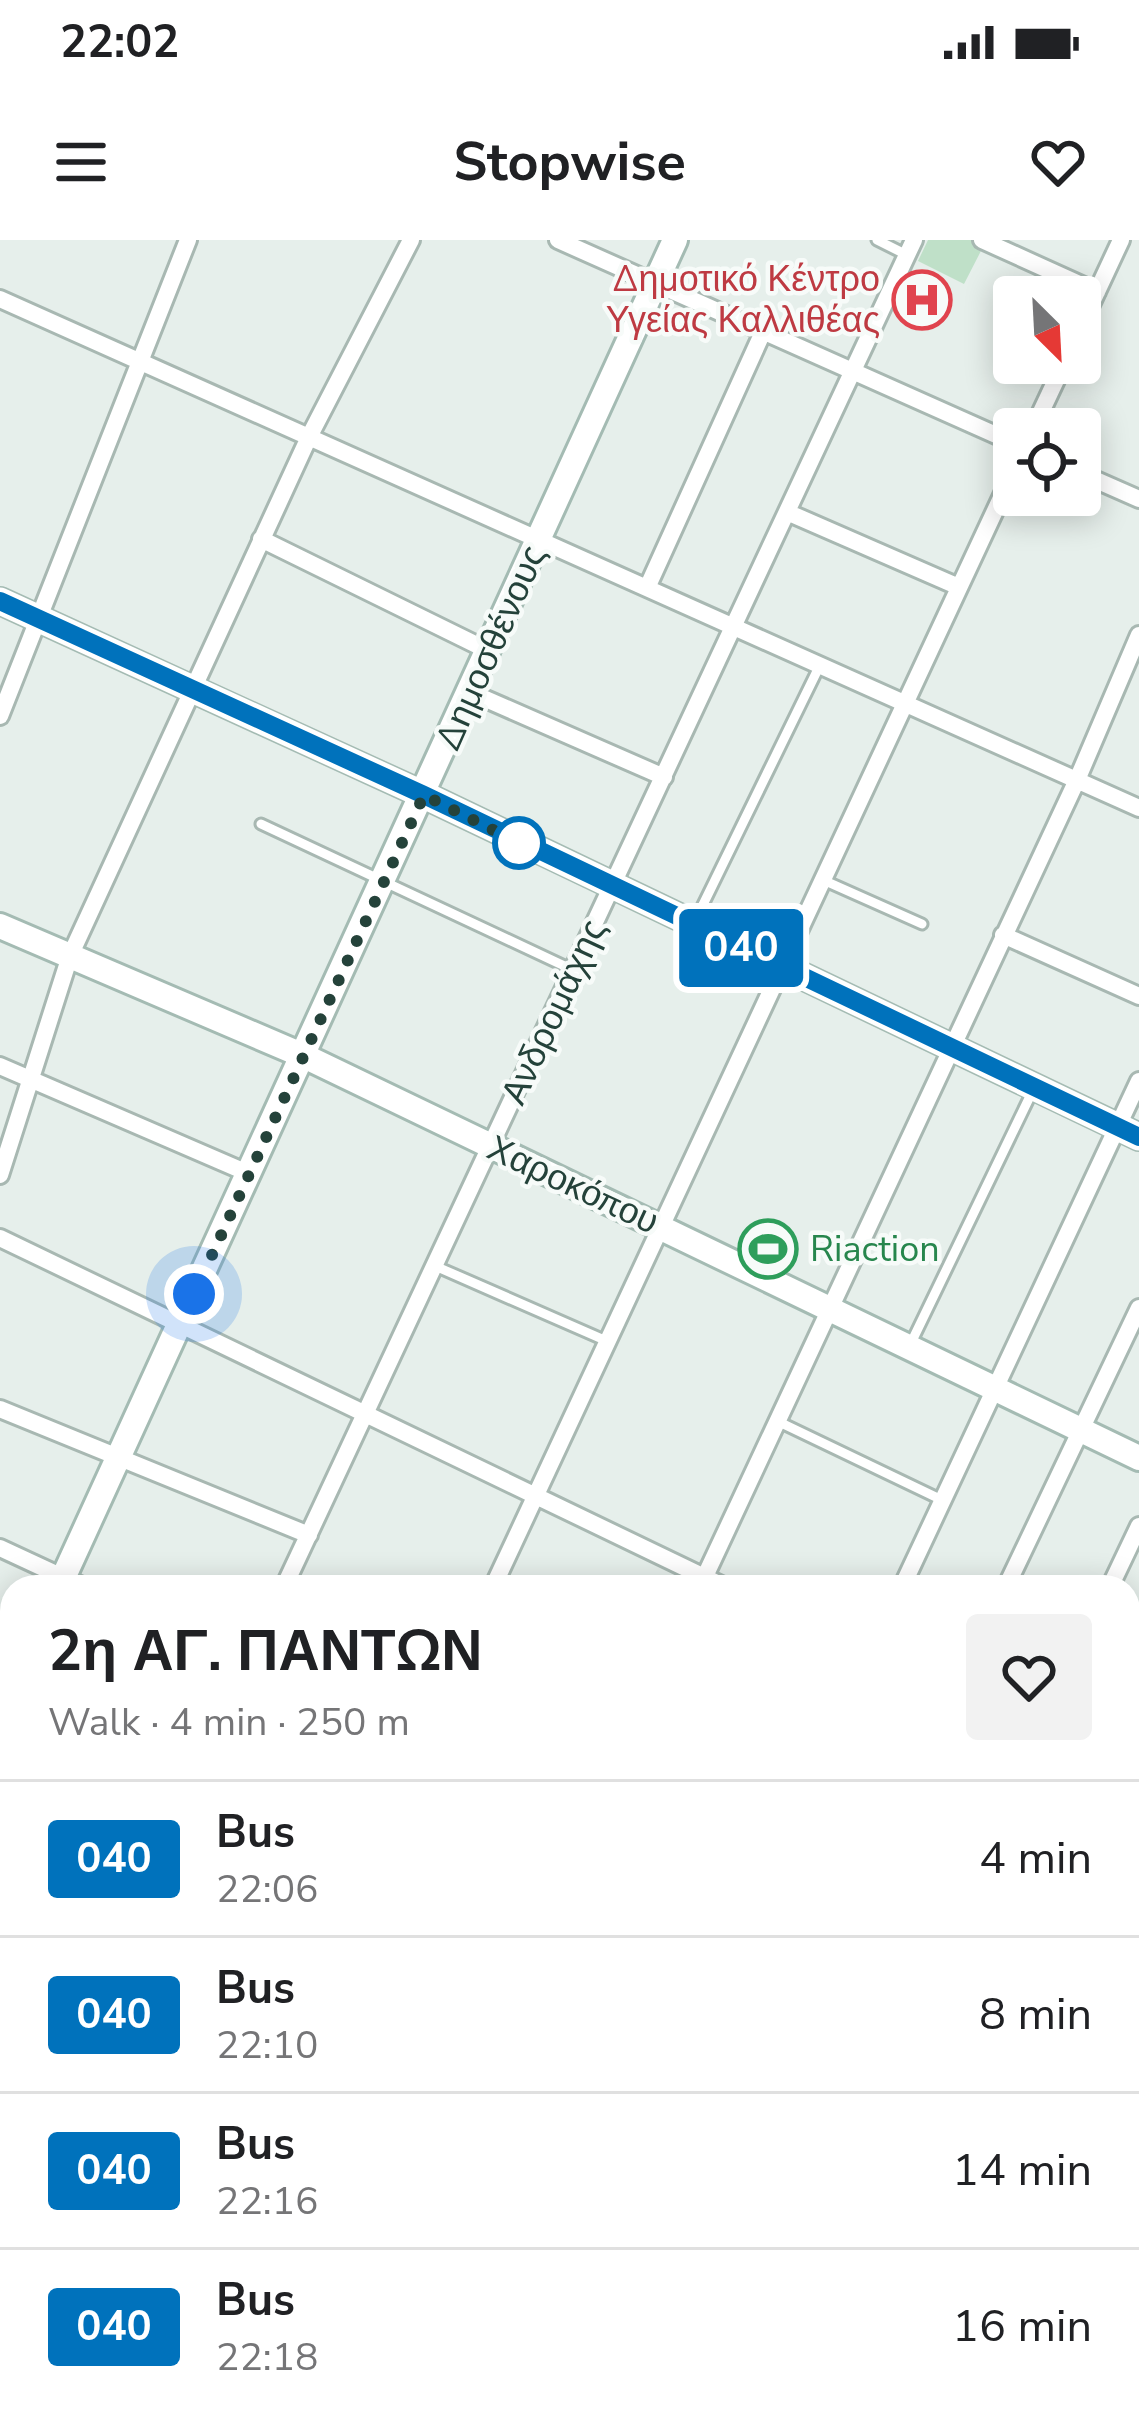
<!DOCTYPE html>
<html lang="en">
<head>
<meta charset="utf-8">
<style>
  :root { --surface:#fff; --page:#f2f2f2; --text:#202124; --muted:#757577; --line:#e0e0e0 }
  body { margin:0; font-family:"Nunito Sans",sans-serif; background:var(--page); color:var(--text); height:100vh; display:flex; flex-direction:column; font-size:45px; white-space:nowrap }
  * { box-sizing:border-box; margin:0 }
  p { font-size:39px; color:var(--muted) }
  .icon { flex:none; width:66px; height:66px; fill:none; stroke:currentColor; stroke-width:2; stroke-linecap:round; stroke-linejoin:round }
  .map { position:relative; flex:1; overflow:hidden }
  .drawer { position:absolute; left:0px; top:1335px; width:1140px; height:855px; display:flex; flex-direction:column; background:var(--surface); border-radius:36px 36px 0 0; box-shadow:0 6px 30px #0003 }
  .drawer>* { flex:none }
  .badge { padding:0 24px; border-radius:9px; font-size:42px; line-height:78px }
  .needle { width:78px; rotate:156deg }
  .fabs { position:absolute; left:993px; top:36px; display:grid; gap:24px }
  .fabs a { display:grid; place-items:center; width:108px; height:108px; border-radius:12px; background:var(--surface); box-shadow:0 6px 30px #0003; font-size:60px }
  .you { position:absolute; width:60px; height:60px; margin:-30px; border:9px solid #fff; border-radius:50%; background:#1a73e8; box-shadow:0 0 0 18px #1a73e833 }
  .map>.badge { position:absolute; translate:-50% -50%; box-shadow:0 0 0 6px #fff }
  .round { display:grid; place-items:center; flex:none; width:126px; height:126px; border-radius:12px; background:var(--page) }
  .headline { display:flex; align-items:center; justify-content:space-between; height:204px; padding:0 48px }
  h1 { font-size:57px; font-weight:700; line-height:90px }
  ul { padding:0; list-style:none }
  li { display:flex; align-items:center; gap:36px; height:156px; padding:0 48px; border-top:3px solid var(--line) }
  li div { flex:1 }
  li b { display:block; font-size:45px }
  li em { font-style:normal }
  li .badge { min-width:132px; font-weight:700; text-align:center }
  .status { display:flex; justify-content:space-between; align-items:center; height:84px; padding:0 60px; background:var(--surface); direction:ltr }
  .status svg { height:33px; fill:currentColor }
  header { display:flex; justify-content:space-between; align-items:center; height:156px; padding:0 48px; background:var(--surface); font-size:54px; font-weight:700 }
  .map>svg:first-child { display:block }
</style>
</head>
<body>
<div class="status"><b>22:02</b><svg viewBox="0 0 49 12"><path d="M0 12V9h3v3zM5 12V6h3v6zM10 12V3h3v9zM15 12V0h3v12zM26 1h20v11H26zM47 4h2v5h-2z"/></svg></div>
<header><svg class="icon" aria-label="menu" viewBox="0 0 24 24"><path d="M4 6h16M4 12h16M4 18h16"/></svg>Stopwise<svg class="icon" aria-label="heart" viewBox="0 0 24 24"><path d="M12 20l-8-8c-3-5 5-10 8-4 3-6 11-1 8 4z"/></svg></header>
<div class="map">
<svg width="1139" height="2189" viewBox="0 0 1139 2189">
  <rect width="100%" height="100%" fill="#e6efeb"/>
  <path fill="#bfe0c8" d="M 928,0 L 973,0 L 984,5 L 964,44 L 918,21 Z
    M 12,1810 L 12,2178 L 85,2178 L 85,2189 L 0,2189 L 0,1813 Z"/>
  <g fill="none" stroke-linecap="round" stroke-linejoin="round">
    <g stroke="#a8b8b2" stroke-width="15">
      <path id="lane" d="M 877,0 L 907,15
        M 261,584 L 573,730
        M 823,640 L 922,684
        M 696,679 L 820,425
        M 435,1026 L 609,1102
        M 911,1103 L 1034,848
        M 775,1180 L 942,1260
        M 1128,2119 L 1139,2095
        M 274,2178 L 296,2189"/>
    </g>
    <g stroke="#a8b8b2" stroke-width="22">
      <path id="street" d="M 558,0 L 1014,203
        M 982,0 L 1097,52
        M 0,59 L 1139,568
        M 1080,88 L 1121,0
        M 1033,189 L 1064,123
        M 1080,233 L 1139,259
        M 789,273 L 959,347
        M 261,299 L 491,412
        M 647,348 L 763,92
        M 472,453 L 664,537
        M 0,476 L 188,0
        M 1003,695 L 1139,756
        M 0,826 L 250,934
        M 0,935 L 70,716 L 309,197 L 411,0
        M 0,998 L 725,1347
        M 0,1169 L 309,1295
        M 0,1308 L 84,1347
        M 284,1347 L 914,0
        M 493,1347 L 1014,230
        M 700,1347 L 1077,540 L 1139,395
        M 902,1347 L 1139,841
        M 1006,1347 L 1139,1068
        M 1110,1347 L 1139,1286
        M 0,1459 L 11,1464
        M 0,1517 L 12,1482
        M 1128,1534 L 1139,1539
        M 0,1633 L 12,1638
        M 0,1803 L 12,1800
        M 1128,2138 L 1139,2143
        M 554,2178 L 576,2189
        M 301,2189 L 307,2178
        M 507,2189 L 512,2178
        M 702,2189 L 707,2178"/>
    </g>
    <g stroke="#a4bbb3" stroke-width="30">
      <path id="secondary" d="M 0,361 L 424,555 L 1139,897
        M 0,686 L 304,816 L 1139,1218
        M 59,1347 L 675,0
        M 1065,2178 L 1072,2189
        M 105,2189 L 105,2178
        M 127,2189 L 127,2178"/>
    </g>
    <g stroke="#c2cac8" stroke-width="33">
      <path id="primary" d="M 1128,1776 L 1139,1753
        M 1128,1864 L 1139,1841
        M 842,2189 L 855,2178
        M 896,2189 L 908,2178"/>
    </g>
    <use href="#lane" stroke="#fff" stroke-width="9"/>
    <use href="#street" stroke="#fff" stroke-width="16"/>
    <use href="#secondary" stroke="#fff" stroke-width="24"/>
    <use href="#primary" stroke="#6aa596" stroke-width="27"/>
  </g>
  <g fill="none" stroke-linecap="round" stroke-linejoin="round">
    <g stroke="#fff" stroke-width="27">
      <path id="line" d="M 0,361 L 424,555 L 1139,897"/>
    </g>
    <use href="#line" stroke="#0072bc" stroke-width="18"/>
    <path stroke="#24423a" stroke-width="12" stroke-dasharray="0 21.6" d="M 194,1054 L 424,555 L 519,603"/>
  </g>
  <defs>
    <g id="hospital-ring" transform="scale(3)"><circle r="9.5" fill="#f7fbf9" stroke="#e0444e" stroke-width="1.5"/><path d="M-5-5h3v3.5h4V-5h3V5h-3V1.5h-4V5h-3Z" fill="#e0444e"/></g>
    <g id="stadium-ring" transform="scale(3)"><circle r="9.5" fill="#f7fbf9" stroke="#2e9e5b" stroke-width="1.5"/><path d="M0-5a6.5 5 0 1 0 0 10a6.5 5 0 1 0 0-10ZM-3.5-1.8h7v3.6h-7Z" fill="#2e9e5b"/></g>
  </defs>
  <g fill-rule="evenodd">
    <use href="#hospital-ring" x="922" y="60"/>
    <use href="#stadium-ring" x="768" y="1009"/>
  </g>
  <circle fill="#fff" stroke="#0072bc" stroke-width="6" cx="519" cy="603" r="24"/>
  <g text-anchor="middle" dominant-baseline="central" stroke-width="9" stroke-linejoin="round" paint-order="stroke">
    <g font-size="36" fill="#be3a42" stroke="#f7fbf9" text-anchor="end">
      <text x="880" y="39">Δημοτικό Κέντρο<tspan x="880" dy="41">Υγείας Καλλιθέας</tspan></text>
    </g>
    <g font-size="36" fill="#24423a" stroke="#f7fbf9">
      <text transform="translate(491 408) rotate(-66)">Δημοσθένους</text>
      <text transform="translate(554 772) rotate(-65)">Ανδρομάχης</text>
      <text transform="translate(573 945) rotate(25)">Χαροκόπου</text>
    </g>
    <g font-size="36" fill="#27864d" stroke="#f7fbf9" text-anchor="start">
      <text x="810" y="1009">Riaction</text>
    </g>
  </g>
</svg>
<div class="fabs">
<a><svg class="needle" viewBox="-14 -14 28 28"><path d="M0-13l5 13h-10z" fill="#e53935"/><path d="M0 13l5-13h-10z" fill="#757577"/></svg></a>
<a><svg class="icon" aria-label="locate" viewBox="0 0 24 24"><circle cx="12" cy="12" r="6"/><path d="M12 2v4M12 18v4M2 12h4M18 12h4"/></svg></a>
</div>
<div class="you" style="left:194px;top:1054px"></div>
<b class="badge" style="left:741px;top:708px;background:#0072bc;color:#fff">040</b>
<section class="drawer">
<div class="headline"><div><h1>2η ΑΓ. ΠΑΝΤΩΝ</h1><p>Walk · 4 min · 250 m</p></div><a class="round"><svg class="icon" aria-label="heart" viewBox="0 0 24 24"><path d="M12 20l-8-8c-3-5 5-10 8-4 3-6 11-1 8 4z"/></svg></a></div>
<ul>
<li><span class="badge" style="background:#0072bc;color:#fff">040</span><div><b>Bus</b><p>22:06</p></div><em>4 min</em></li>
<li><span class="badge" style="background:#0072bc;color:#fff">040</span><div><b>Bus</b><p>22:10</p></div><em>8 min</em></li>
<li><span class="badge" style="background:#0072bc;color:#fff">040</span><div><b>Bus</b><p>22:16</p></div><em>14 min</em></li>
<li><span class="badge" style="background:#0072bc;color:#fff">040</span><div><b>Bus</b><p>22:18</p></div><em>16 min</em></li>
</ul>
</section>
</div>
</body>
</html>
